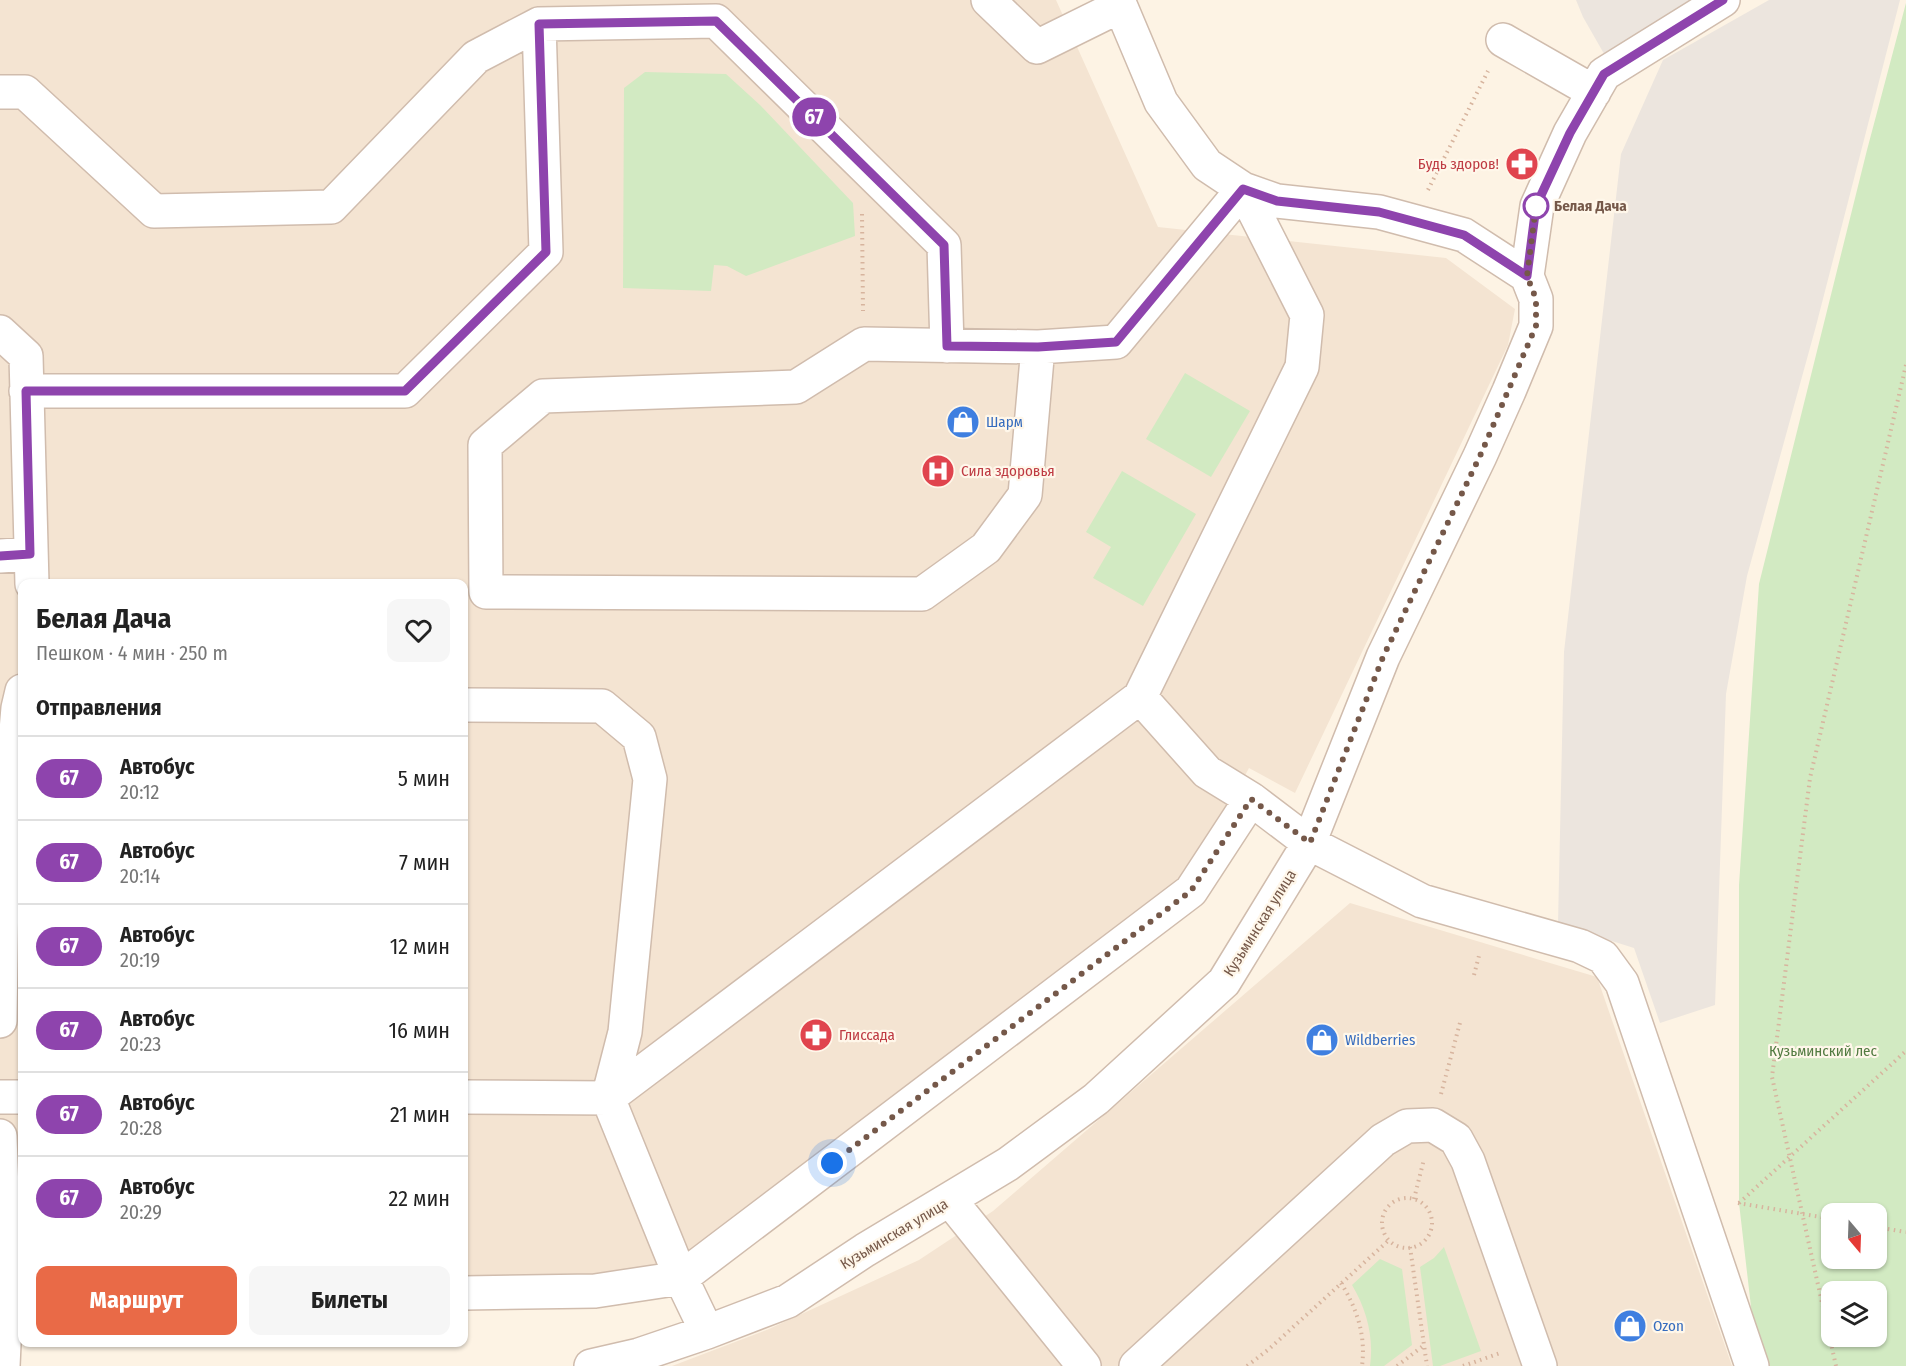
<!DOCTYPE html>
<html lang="ru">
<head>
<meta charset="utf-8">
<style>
  :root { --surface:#fff; --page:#f6f6f6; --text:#222; --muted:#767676; --line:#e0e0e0; --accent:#e96a47 }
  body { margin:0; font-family:"Fira Sans Condensed",sans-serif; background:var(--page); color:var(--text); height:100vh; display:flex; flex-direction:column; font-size:22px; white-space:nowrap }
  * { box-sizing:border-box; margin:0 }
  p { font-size:20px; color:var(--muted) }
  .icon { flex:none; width:33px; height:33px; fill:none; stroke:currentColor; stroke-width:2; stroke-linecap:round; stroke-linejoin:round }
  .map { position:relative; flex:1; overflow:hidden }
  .panel { position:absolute; left:18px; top:579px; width:450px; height:768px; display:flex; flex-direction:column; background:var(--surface); border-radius:12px; box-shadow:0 2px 4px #0004 }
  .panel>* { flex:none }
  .badge { padding:0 12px; border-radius:20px; font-size:21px; line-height:39px }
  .needle { width:39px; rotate:161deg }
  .fabs { position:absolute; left:1821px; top:1203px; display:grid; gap:12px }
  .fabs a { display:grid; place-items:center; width:66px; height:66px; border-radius:12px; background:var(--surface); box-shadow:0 2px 4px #0004; font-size:30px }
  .you { position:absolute; width:30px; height:30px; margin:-15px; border:4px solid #fff; border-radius:50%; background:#1a73e8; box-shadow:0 0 0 9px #1a73e833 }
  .map>.badge { position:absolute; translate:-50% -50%; box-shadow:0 0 0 3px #fff }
  h2 { padding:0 18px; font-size:22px; line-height:54px }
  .round { display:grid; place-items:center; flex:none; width:63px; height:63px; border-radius:12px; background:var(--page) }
  .headline { display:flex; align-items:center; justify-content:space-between; height:102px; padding:0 18px }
  h1 { font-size:28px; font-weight:700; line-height:45px }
  .button { display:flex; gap:12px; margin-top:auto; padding:12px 18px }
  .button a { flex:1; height:69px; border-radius:12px; background:var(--accent); color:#fff; font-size:24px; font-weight:700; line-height:69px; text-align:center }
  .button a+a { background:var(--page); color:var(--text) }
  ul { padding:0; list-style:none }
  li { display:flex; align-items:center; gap:18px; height:84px; padding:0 18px; border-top:2px solid var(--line) }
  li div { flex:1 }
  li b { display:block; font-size:22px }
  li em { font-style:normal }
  li .badge { min-width:66px; font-weight:700; text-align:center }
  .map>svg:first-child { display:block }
</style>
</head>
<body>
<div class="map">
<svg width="1906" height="1366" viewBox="0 0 1906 1366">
  <rect width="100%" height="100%" fill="#fdf3e4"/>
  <path fill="#f4e4d2" d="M 0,0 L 1056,0 L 1158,227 L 1446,258 L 1515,309 L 1508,345 L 1295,793 L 1249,768 L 1229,805 L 1181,880 L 691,1263 L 598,1279 L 464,1281 L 464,584 L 22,584 L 22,1288 L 0,1288 Z
    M 1350,903 L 1597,977 L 1732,1366 L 672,1366 L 769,1329 L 919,1260 L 993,1211 Z"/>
  <path fill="#ece5de" d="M 1576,0 L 1703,0 L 1607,59 L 1583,17 Z
    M 1769,0 L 1900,0 L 1816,326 L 1747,576 L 1726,694 L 1715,1005 L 1660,1023 L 1634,948 L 1558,924 L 1564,652 L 1621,154 L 1663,60 Z"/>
  <path fill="#d2eac2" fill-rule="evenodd" d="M 1906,3 L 1906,1366 L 1768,1366 L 1753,1324 L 1739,1203 L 1739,885 L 1759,584 L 1867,150 ZM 1832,1214 L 1876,1214 L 1876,1258 L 1832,1258 ZM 1832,1292 L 1876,1292 L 1876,1336 L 1832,1336 Z
    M 645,72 L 726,74 L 760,105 L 853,203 L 855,236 L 746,276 L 727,266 L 714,265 L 711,291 L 623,288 L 624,88 Z
    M 1185,373 L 1250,411 L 1211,477 L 1146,439 Z
    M 1122,471 L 1196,514 L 1143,606 L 1093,578 L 1111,547 L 1086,532 Z
    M 1444,1247 L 1481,1351 L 1440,1366 L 1433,1366 L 1420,1267 L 1434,1258 Z
    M 1380,1259 L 1402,1269 L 1412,1345 L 1384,1366 L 1370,1366 C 1374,1338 1367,1310 1352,1285 Z"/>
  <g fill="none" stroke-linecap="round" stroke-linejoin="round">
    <g stroke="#d0bcad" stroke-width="36">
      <path id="minor" d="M 988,0 L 1037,47 L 1120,6
        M 1118,0 L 1161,102 L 1207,165 L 1243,189 L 1277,201 L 1379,212 L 1464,235 L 1527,276
        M 1503,40 L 1594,92
        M 0,92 L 25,92 L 154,211 L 331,207 L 476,57 L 539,24
        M 1527,276 L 1537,206 L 1570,133 L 1604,74 L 1723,0
        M 0,332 L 26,356 L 32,584
        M 1038,347 L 1025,495 L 986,548 L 922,594 L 486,592 L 485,445 L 543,396 L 796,387 L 864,344 L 1038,347 L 1116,342 L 1243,189 L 1307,315 L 1302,367 L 1140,697
        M 26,391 L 405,391 L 546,252 L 539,24 L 716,21 L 944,245 L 947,346
        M 0,556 L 30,554
        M 464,705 L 602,706 L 639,737 L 650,779 L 625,1032 L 608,1098 L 681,1278 L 707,1332
        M 0,1021 L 2,889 L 18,708 L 22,691
        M 0,1097 L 22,1097
        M 464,1097 L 608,1098 L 1140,697 L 1207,772 L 1251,799 L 1309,843 L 1422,901 L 1580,946 L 1603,957 L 1622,983 L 1752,1366
        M 0,1136 L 6,1300 L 3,1366
        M 950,1200 L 1084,1366
        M 464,1293 L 595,1291 L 681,1278 L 1191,891 L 1251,799
        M 591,1366 L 639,1355 L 707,1332 L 788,1301 L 865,1250 L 1008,1164 L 1096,1099 L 1224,982 L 1309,843 L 1383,657 L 1480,456 L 1509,391 L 1536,326 L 1536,299 L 1527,276
        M 1136,1366 L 1383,1140 L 1407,1126 L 1433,1125 L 1456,1139 L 1468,1161 L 1540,1366"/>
    </g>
    <path stroke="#d7b49e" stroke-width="4" stroke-dasharray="1.5 4.5" stroke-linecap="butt" d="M 1428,190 L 1488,71
      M 862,214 L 863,311
      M 1474,975 L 1480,952
      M 1441,1094 L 1461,1019
      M1382 1223a25 25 0 1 1 50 0a25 25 0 1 1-50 0Z
      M 1414,1199 L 1424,1159
      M 1738,1203 L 1832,1219
      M 1739,1203 L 1906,1051
      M 1876,1227 L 1906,1232
      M 1410,1247 L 1427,1366
      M 1341,1283 C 1357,1309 1366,1335 1362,1366
      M 1247,1366 L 1269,1349 L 1389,1240
      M 1397,1366 L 1423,1346
      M 1463,1366 L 1500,1353
      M 1836,1366 L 1772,1077 L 1810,778 L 1906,365"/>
    <use href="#minor" stroke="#fff" stroke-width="33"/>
  </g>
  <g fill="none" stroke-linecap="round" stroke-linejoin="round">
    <g stroke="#fff" stroke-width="14">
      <path id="line" d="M 0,556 L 30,554 L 26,391 L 405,391 L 546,252 L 539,24 L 716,21 L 944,245 L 947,346 L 1038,347 L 1116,342 L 1243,189 L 1277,201 L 1379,212 L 1464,235 L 1527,276 L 1536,206 L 1570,133 L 1604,74 L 1723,0"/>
    </g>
    <use href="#line" stroke="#8e44ad" stroke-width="9"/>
    <path stroke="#755849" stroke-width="6" stroke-dasharray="0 10.8" d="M 832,1163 L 1191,891 L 1251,799 L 1310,843 L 1383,657 L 1480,456 L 1536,326 L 1536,299 L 1527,276 L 1536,206"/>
  </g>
  <defs>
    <g id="pharmacy-disc" transform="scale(1.725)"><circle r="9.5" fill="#e0444e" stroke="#fff7ea"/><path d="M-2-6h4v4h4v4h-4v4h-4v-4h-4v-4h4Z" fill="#fff"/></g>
    <g id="shop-disc" transform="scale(1.725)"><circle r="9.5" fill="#3f7fe0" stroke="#fff7ea"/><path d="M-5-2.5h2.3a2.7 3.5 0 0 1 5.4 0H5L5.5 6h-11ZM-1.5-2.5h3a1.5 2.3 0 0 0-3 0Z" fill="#fff"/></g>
    <g id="hospital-disc" transform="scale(1.725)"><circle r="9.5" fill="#e0444e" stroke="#fff7ea"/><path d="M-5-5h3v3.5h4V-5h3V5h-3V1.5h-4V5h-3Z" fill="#fff"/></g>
  </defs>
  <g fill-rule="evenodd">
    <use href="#pharmacy-disc" x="1522" y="164"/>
    <use href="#shop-disc" x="963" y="422"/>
    <use href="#hospital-disc" x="938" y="471"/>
    <use href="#pharmacy-disc" x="816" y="1035"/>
    <use href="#shop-disc" x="1322" y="1040"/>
    <use href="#shop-disc" x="1630" y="1326"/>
  </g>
  <circle fill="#fff" stroke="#8e44ad" stroke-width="3" cx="1536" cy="206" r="12"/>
  <g text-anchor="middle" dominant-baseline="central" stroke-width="4.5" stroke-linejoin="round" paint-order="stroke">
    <g font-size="15" fill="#be3a42" stroke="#fff7ea" text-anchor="start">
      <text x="1499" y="164" text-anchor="end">Будь здоров!</text>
      <text x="961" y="471">Сила здоровья</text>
      <text x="839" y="1035">Глиссада</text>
    </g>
    <g font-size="15" font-weight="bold" fill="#755849" stroke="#fff7ea" text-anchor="start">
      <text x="1554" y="206">Белая Дача</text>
    </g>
    <g font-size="15" fill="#366cbe" stroke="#fff7ea" text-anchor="start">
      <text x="986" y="422">Шарм</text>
      <text x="1345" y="1040">Wildberries</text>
      <text x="1653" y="1326">Ozon</text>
    </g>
    <g font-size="15" fill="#755849" stroke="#fff7ea">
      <text transform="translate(1260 923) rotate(-58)">Кузьминская улица</text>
      <text transform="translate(894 1234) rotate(-31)">Кузьминская улица</text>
    </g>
    <g font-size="15" fill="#527b41" stroke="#fff7ea">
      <text x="1823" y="1051">Кузьминский лес</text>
    </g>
  </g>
</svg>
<div class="fabs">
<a><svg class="needle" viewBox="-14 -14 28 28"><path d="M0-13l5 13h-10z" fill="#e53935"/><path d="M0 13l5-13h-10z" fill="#767676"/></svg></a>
<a><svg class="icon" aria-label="layers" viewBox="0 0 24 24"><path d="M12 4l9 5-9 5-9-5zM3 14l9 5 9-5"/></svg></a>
</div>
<div class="you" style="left:832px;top:1163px"></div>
<b class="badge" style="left:814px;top:117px;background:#8e44ad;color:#fff">67</b>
<section class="panel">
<div class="headline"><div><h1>Белая Дача</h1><p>Пешком · 4 мин · 250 m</p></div><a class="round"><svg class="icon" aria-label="heart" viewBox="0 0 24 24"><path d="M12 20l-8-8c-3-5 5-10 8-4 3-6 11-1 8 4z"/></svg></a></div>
<h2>Отправления</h2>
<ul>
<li><span class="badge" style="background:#8e44ad;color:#fff">67</span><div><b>Автобус</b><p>20:12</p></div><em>5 мин</em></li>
<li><span class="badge" style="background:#8e44ad;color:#fff">67</span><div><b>Автобус</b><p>20:14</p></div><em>7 мин</em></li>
<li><span class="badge" style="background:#8e44ad;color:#fff">67</span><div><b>Автобус</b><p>20:19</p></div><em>12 мин</em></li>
<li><span class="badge" style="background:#8e44ad;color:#fff">67</span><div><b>Автобус</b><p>20:23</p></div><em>16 мин</em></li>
<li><span class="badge" style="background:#8e44ad;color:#fff">67</span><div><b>Автобус</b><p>20:28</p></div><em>21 мин</em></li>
<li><span class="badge" style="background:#8e44ad;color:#fff">67</span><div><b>Автобус</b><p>20:29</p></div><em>22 мин</em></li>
</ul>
<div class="button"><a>Маршрут</a><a>Билеты</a></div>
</section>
</div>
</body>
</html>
